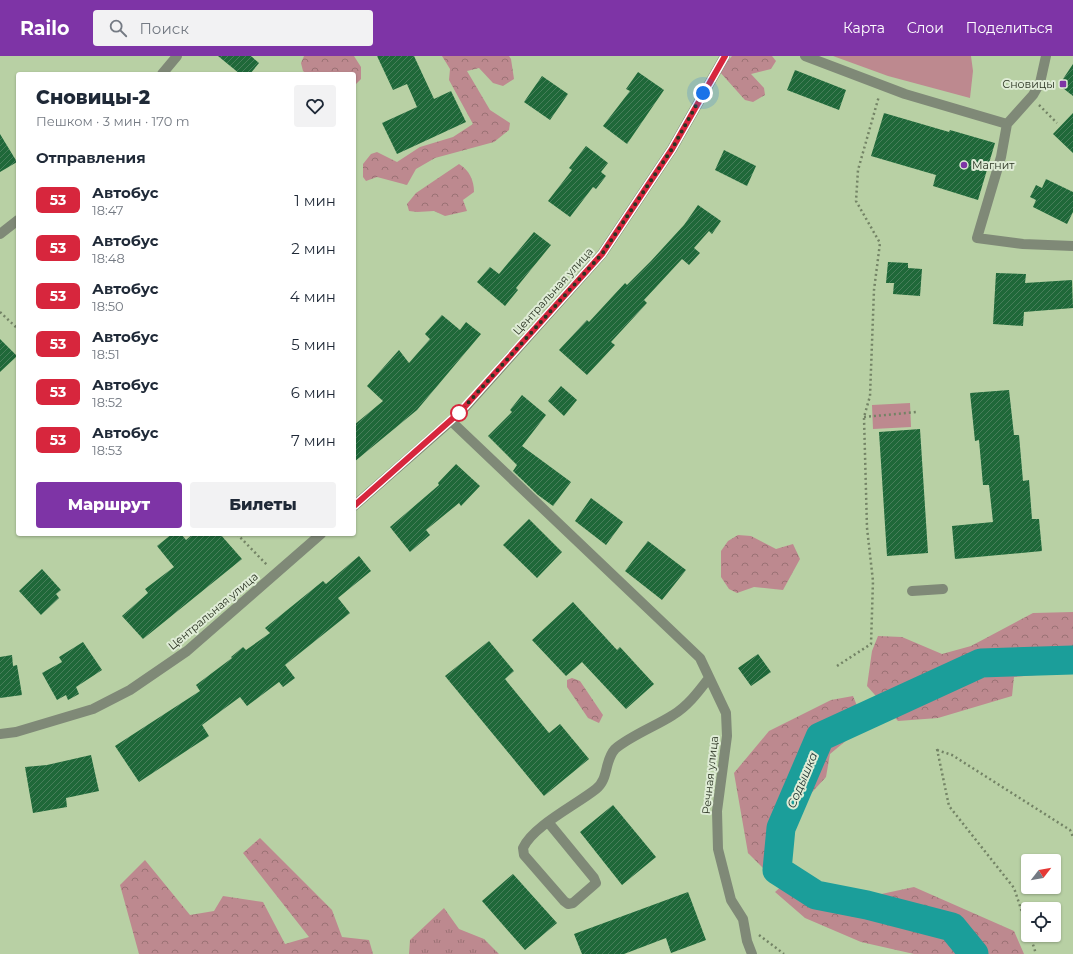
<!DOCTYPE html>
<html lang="ru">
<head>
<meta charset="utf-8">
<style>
  :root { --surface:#fff; --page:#f2f2f3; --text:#1f2937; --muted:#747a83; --accent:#7e34a6 }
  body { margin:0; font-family:Montserrat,sans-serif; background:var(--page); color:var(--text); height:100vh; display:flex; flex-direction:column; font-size:15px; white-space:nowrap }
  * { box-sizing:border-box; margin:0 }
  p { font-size:13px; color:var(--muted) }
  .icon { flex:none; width:22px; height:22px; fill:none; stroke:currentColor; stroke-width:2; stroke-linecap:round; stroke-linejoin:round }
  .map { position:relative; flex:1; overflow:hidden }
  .side { position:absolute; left:16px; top:16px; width:340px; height:464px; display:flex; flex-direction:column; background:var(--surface); border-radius:4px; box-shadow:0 1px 3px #0004 }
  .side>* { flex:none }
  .badge { padding:0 8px; border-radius:6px; font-size:14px; line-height:26px }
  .needle { width:26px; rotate:59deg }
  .tools { position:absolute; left:1021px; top:798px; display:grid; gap:8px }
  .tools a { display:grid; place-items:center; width:40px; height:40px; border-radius:4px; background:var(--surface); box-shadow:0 1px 3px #0004; font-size:20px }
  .you { position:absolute; width:20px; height:20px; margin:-10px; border:3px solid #fff; border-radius:50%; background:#1a73e8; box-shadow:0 0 0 6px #1a73e833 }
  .map>.badge { position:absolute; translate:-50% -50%; box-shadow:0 0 0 2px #fff }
  h2 { padding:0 20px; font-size:15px; line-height:36px }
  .round { display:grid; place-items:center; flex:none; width:42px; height:42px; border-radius:4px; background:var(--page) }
  .overview { display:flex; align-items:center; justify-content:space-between; height:68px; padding:0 20px }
  h1 { font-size:19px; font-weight:800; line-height:30px }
  .primary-button { display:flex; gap:8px; margin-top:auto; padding:8px 20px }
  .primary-button a { flex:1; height:46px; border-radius:4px; background:var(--accent); color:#fff; font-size:16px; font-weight:800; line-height:46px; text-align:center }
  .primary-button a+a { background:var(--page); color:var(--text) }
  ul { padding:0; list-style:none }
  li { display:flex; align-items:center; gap:12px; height:48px; padding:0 20px }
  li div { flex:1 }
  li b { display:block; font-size:15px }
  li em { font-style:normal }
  li .badge { min-width:44px; font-weight:700; text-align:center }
  header { display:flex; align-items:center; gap:24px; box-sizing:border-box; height:56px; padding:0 20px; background:var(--accent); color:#fff }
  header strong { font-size:19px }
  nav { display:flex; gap:22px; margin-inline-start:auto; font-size:14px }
  .search { width:280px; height:36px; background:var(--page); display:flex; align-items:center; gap:10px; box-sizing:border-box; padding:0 14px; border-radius:4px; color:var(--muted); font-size:15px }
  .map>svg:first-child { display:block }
</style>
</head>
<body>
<header>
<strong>Railo</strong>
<div class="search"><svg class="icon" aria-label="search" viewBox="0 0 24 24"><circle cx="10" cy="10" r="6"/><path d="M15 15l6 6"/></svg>Поиск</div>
<nav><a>Карта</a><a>Слои</a><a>Поделиться</a></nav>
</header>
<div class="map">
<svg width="1073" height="898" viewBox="0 0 1073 898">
  <defs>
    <pattern id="grass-tufts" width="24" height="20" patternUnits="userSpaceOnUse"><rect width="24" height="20" fill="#bd898f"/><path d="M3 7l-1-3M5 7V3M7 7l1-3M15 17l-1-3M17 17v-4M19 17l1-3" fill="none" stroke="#9a7174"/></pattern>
    <pattern id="forest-crowns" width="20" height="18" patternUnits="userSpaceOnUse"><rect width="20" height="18" fill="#bd898f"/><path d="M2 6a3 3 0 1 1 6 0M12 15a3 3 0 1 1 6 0" fill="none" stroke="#9a7174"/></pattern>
    <pattern id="building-hatch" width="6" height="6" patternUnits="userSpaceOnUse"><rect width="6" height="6" fill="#1f6839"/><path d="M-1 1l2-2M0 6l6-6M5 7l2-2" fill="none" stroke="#477e5a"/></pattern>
  </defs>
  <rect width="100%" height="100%" fill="#b8d0a4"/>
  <path fill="url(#grass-tufts)" d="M 444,852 L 459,873 L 484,883 L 499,898 L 409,898 L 410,884 Z"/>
  <path fill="url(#forest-crowns)" d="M 304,0 L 354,0 L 361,11 L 361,23 L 354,30 L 354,18 L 307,18 L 303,15 L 301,7 Z
    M 442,0 L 509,0 L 511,3 L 514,23 L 503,30 L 493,27 L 479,12 L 467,15 L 490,54 L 510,67 L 509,74 L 494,86 L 435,102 L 416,113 L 407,129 L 377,121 L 366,125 L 363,121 L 363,108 L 371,98 L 377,96 L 397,106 L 420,91 L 453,81 L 473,68 L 449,24 L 450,13 Z
    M 732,0 L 772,0 L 776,5 L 771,13 L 751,18 L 764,32 L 765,39 L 753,46 L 745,44 L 719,15 Z
    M 459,108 C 469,114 474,124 474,136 L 463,144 L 467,155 L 445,160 L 434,155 L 417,156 L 409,155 L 407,148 L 416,137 Z
    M 738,479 L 751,480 L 776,493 L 793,488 L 800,503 L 783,534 L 754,531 L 737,537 L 729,533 L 721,521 L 721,495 L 728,485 Z
    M 1073,556 L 1073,616 L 1014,621 L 1012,640 L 938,662 L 898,665 L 867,630 L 872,595 L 878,580 L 902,581 L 942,598 L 971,590 L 1033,557 Z
    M 572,622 L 580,625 L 603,659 L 599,667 L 588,662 L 567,631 L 567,624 Z
    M 853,640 L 865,669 L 830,698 L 826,721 L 804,745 L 770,819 L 748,797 L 734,717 L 769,675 L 831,644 Z
    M 260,782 L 332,854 L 342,881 L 369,884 L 373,898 L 139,898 L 120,829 L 145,804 L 190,859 L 214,855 L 223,840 L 263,846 L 285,888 L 309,881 L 243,797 Z
    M 785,827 L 816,852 L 914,831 L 1014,875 L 1024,898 L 914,898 L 861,886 L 805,862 L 775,836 Z"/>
  <path fill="#bd898f" d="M 833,0 L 971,0 L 973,15 L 970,42 L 888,20 Z
    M 910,347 L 911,371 L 873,373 L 872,349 Z"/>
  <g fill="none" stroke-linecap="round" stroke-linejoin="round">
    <path stroke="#1b9e9a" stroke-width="29" d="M 974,898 L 952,871 L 867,849 L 816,839 L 777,814 L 781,772 L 820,681 L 981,607 L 1073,604"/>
  </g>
  <path fill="url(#building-hatch)" d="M 218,0 L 251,0 L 259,7 L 250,18 L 240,18 Z
    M 377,0 L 414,0 L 434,43 L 451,35 L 466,66 L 397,98 L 382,67 L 417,51 L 407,28 L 393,34 Z
    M 1073,8 L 1073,40 L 1059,29 Z
    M 795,14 L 846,34 L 839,54 L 787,34 Z
    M 638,16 L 664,34 L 627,88 L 603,70 L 630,35 L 626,33 Z
    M 542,20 L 568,38 L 550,64 L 524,46 Z
    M 884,57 L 949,76 L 950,74 L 995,87 L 978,144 L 933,130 L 936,119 L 871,100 Z
    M 1073,57 L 1073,97 L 1053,78 Z
    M 0,78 L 17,106 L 0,116 Z
    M 586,90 L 608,107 L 601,116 L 606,120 L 596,133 L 593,131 L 570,161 L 548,145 L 572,114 L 569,112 Z
    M 724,94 L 756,110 L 747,130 L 715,114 Z
    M 1046,123 L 1073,136 L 1073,156 L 1067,168 L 1033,151 L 1036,144 L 1030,141 L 1036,129 L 1042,132 Z
    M 698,149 L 721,165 L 712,178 L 709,175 L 694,192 L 700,197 L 689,209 L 682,203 L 644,244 L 647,247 L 611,286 L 615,289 L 587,319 L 559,294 L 587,264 L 589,266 L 625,227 L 627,229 L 651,205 L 684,169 Z
    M 534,176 L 551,189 L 516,232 L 518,234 L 505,250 L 477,226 L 490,211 L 499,218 Z
    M 888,206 L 908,207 L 908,212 L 922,213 L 920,240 L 893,238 L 894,227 L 886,227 Z
    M 996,217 L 1026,218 L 1025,227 L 1072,224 L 1073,252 L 1024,256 L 1023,270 L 993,268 Z
    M 442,259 L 460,274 L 466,266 L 481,278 L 417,354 L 354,406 L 354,369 L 383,345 L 367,330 L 399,294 L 409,307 L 430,283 L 425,278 Z
    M 0,283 L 17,300 L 0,316 Z
    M 561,330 L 577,344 L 564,360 L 548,345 Z
    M 1009,334 L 1014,379 L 1019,379 L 1023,425 L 1029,424 L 1032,463 L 1039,463 L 1042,495 L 955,503 L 952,470 L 993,466 L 989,429 L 983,429 L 979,384 L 975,385 L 970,337 Z
    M 522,339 L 546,359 L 522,390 L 571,426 L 553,450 L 538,439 L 513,415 L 517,409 L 488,380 L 512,356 L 510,354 Z
    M 920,373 L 928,497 L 887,500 L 879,376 Z
    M 456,408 L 480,430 L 461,450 L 459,447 L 426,474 L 430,479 L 410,496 L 390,471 L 439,429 L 438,427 Z
    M 591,442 L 623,466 L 606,489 L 575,465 Z
    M 529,463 L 562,496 L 537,522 L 503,489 Z
    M 172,478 L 181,478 L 186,484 L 193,478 L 220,478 L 242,503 L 143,583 L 122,560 L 148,537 L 145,533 L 174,511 L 157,490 Z
    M 648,485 L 686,514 L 662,544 L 625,515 Z
    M 359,500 L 371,515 L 338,542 L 350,557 L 285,609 L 295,622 L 283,631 L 279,626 L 247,650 L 240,641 L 202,669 L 209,680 L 139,726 L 115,690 L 200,635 L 196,629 L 232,602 L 231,601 L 243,591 L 246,594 L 270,577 L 265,572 L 323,525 L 326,528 Z
    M 42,513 L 61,534 L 56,538 L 59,542 L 41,559 L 19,535 Z
    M 573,546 L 617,594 L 620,591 L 654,628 L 626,653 L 582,606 L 566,620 L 532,584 Z
    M 489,585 L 514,615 L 505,623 L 549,677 L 560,668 L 589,703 L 544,740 L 445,620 Z
    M 83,586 L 102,614 L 76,631 L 79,638 L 68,644 L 66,639 L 57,644 L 42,617 L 62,606 L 59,601 Z
    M 758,598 L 771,616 L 751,630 L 738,612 Z
    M 12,599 L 13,610 L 17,609 L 22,639 L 0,642 L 0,601 Z
    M 91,699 L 99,735 L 66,742 L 67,751 L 33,757 L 25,711 L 47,709 Z
    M 613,749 L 656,801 L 622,829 L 580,776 Z
    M 513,818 L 557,867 L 525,894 L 482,845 Z
    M 688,836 L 706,884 L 671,897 L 666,882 L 624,898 L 582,898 L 574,878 Z"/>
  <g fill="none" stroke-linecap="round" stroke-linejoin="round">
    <path stroke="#738365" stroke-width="2.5" stroke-dasharray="2 3" stroke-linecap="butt" d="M 1039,49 L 1057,67
      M 0,256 L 18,273
      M 864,361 L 917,356
      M 237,478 L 267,509
      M 837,610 L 871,588 L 873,525 L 867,472 L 864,361 L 870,340 L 874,234 L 880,187 L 856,145 L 858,114 L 879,40
      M 937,693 L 949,750 L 1014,832 L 1028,874
      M 937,694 L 952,699 L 1070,774 L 1073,781
      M 759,879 L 784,898
      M 1030,879 L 1036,898"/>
    <path stroke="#7f8977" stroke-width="10" d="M 805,0 L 905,38 L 1007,68 L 1033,39 L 1040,27 L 1046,0
      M 162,18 L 177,0
      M 1007,68 L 1001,101 L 977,182 L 1023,188 L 1073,190
      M 0,178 L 18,164
      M 451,365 L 700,602 L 726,657 L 727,680 L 717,755 L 718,793 L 731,844 L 743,863 L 747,885 L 752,898
      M 354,450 L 461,356 L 602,198 L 672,93 L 725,0
      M 912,535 L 943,533
      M 0,678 L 16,676 L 93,653 L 130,634 L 187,595 L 321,478
      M 548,766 L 594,822 L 596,827 L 573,847 L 568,848 L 564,845 L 524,799 L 523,792 C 533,770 576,749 596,733 C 609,723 604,705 615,693 C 630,680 656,670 673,659 C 688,650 699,635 709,622"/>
  </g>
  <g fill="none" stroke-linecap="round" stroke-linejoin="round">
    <g stroke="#fff" stroke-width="9">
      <path id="line" d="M 354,450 L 460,356 L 602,198 L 672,93 L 725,0"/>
    </g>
    <use href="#line" stroke="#d7263d" stroke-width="6"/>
    <path stroke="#2b3423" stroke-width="4" stroke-dasharray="0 7.2" d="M 459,357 L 602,198 L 672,93 L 703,37"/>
  </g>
  <g fill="#7e34a6" stroke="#dfecd6" stroke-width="1.5">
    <rect x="1059" y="24" width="8" height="8" rx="2"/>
    <circle cx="964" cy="109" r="4"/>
  </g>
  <circle fill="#fff" stroke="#d7263d" stroke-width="2" cx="459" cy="357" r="8"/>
  <g text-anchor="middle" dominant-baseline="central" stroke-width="4" stroke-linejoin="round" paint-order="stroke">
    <g font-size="11" fill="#2b3423" stroke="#dfecd6" text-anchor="end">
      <text x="1055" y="28">Сновицы</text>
      <text x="972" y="109" text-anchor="start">Магнит</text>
    </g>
    <g font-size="11" fill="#2b3423" stroke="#dfecd6">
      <text transform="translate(553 235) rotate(-48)">Центральная улица</text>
      <text transform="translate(213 555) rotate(-40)">Центральная улица</text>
      <text transform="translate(710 719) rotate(-84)">Речная улица</text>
    </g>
    <g font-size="12" font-style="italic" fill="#1d3231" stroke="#dfecd6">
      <text transform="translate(802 724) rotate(-67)">Содышка</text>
    </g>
  </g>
</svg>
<div class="tools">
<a><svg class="needle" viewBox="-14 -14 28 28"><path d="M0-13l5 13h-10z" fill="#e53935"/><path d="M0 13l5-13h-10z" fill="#747a83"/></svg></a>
<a><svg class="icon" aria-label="locate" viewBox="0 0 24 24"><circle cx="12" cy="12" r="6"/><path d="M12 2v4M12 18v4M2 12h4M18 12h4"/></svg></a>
</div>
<div class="you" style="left:703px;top:37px"></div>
<section class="side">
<div class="overview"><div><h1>Сновицы-2</h1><p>Пешком · 3 мин · 170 m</p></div><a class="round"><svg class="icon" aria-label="heart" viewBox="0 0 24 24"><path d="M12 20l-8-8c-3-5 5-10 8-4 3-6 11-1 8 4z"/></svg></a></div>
<h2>Отправления</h2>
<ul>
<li><span class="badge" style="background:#d7263d;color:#fff">53</span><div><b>Автобус</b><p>18:47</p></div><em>1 мин</em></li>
<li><span class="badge" style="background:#d7263d;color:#fff">53</span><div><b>Автобус</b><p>18:48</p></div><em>2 мин</em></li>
<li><span class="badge" style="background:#d7263d;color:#fff">53</span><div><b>Автобус</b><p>18:50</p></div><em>4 мин</em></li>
<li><span class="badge" style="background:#d7263d;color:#fff">53</span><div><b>Автобус</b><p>18:51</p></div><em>5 мин</em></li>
<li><span class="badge" style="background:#d7263d;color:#fff">53</span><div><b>Автобус</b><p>18:52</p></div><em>6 мин</em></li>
<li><span class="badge" style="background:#d7263d;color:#fff">53</span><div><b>Автобус</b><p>18:53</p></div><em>7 мин</em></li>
</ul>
<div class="primary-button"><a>Маршрут</a><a>Билеты</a></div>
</section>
</div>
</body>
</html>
